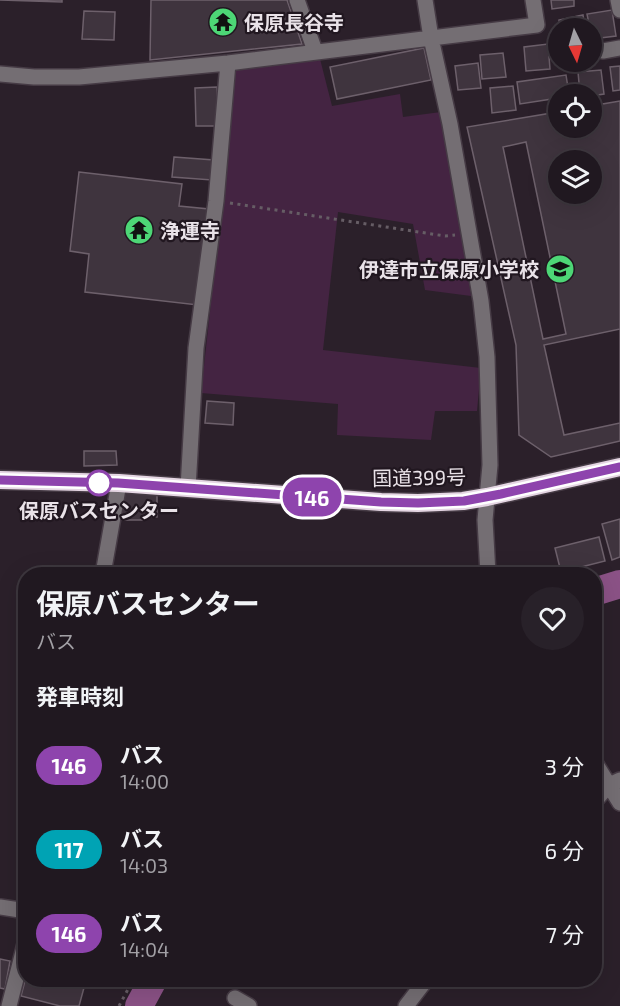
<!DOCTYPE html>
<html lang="ja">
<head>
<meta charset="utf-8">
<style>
  :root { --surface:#201820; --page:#282129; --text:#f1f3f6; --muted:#a2a0a5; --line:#3d373e }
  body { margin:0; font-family:"Exo 2","Noto Sans JP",sans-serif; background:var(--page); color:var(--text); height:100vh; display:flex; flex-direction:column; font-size:22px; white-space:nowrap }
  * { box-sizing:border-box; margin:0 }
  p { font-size:20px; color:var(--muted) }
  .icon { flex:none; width:33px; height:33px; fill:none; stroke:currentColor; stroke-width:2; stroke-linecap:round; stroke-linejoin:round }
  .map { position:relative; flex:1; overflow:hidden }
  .panel { position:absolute; left:18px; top:567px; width:584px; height:420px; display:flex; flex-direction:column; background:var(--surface); border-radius:24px; box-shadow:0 6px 24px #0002,0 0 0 2px var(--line) }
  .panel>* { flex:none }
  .badge { padding:0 12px; border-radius:20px; font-size:21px; line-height:39px }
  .needle { width:39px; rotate:175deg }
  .fabs { position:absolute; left:548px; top:18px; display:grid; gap:12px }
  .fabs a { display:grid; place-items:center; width:54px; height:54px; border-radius:50%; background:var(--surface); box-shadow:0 6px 24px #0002,0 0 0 2px var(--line); font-size:30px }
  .map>.badge { position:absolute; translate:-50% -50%; box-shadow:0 0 0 3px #fff }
  h2 { padding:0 18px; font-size:22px; line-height:54px }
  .round { display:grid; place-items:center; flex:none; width:63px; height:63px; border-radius:32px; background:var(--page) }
  .head { display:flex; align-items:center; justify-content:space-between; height:102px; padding:0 18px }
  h1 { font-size:28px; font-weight:700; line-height:45px }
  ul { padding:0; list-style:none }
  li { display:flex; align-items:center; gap:18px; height:84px; padding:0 18px }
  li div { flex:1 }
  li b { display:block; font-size:22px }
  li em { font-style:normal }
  li .badge { min-width:66px; font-weight:700; text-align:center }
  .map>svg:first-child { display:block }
</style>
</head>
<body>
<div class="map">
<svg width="620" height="1006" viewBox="0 0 620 1006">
  <rect width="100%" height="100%" fill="#2b202a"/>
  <path fill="#442442" d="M 319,55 L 332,106 L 400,94 L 403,117 L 441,112 L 461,229 L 471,296 L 425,290 L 413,224 L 338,212 L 323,350 L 481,368 L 477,411 L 435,411 L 431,440 L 337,435 L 338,404 L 201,393 L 223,194 L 232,68 Z"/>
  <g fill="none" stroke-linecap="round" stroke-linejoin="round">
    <path stroke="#8b5286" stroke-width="28" d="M 594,592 L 620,584
      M 139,1006 L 153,980"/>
  </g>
  <path fill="#3f343e" stroke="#6d606b" stroke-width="1.5" fill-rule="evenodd" d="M 0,0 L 62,0 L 62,2 Z
    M 151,0 L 287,0 L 302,44 L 150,60 Z
    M 551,0 L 574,0 L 574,6 L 552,9 Z
    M 612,10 L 616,36 L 592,39 L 587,14 Z
    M 84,11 L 115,12 L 114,40 L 82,39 Z
    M 583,15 L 585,28 L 560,28 L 559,20 Z
    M 548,44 L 550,69 L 526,71 L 524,47 Z
    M 424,48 L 431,80 L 337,99 L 330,67 Z
    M 503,53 L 506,77 L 482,79 L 480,55 Z
    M 478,63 L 481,88 L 458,90 L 455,66 Z
    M 620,66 L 620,90 L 613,91 L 610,67 Z
    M 601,70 L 604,94 L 591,96 L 591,94 L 580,94 L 578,72 Z
    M 566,75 L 569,94 L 558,94 L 558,98 L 520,104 L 517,82 Z
    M 513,86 L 516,110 L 492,113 L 490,88 Z
    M 217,87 L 218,126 L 196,126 L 195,88 Z
    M 620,101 L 620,441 L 551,457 L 519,435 L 516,345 L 467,127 L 558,112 L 558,128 L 591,128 L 591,106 ZM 558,160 L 591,160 L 591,194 L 558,194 Z
    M 526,142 L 566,334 L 543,339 L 503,147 Z
    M 174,157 L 214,160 L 212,180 L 172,177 Z
    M 79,172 L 182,184 L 179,206 L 209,209 L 198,305 L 85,292 L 89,254 L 70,251 Z
    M 620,329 L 620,423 L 564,435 L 544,345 Z
    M 207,401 L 234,403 L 233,425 L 205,423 Z
    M 84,451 L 116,451 L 117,465 L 84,466 Z
    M 123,490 L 157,490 L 157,517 L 143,516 L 143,520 L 122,520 Z
    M 620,519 L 620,557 L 612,560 L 602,524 Z
    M 599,537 L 605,561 L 561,572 L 555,548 Z
    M 0,959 L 10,961 L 5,989 L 0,988 Z
    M 26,977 L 26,980 L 69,980 L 85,984 L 79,1006 L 60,1006 L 21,996 Z"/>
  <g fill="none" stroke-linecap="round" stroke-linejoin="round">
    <g stroke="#463b45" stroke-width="18">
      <path id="minor" d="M 297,0 L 315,51
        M 425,0 L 431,38 L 450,124 L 481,301 L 487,357 L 490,465 L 485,520 L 488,574
        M 618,0 L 620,10
        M 603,51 L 620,48
        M 0,74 L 34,77 L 79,77 L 228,63 L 537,25 L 533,0
        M 188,488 L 196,348 L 216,201 L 228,63
        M 103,574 L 119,483
        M 594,761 L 620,803
        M 594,802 L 609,785 L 620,780
        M 0,907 L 26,911
        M 235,998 L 249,1006
        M 9,1006 L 26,940
        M 406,1006 L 426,980"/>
    </g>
    <g stroke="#463b45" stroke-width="21">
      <path id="highway" d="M 0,480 L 119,483 L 381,502 L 418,503 L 463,501 L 487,497 L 620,467"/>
    </g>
    <path stroke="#665d65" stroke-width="3" stroke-dasharray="3 4.5" stroke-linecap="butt" d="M 230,203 L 445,236 L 455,235
      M 119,1006 L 133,980"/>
    <use href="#minor" stroke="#746e73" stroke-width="15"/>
    <use href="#highway" stroke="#e5d6e3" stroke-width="18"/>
  </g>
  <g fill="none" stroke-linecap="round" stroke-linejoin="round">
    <g stroke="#fff" stroke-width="14">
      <path id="line" d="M 0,480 L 118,483 L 381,502 L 418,503 L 464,501 L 501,494 L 620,467"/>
    </g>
    <use href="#line" stroke="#8e44ad" stroke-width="9"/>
  </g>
  <defs>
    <g id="temple-disc" transform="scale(1.5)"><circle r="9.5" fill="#4dd676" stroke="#211720"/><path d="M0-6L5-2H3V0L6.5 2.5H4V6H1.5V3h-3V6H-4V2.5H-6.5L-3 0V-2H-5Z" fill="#111"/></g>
    <g id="school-disc" transform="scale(1.5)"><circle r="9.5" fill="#4dd676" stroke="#211720"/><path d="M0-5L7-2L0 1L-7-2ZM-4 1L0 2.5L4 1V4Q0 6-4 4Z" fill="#111"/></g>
  </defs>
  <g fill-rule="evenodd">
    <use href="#temple-disc" x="223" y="22"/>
    <use href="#temple-disc" x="139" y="230"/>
    <use href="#school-disc" x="560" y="269"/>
  </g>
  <circle fill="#fff" stroke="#8e44ad" stroke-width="3" cx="99" cy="483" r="12"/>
  <g text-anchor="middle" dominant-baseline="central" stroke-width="4.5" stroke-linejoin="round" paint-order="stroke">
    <g font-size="20" font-weight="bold" fill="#e9e2e8" stroke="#211720" text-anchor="start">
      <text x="244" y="22">保原長谷寺</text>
      <text x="160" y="230">浄運寺</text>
      <text x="539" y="269" text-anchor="end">伊達市立保原小学校</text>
    </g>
    <g font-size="20" fill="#e9e2e8" stroke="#211720">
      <text transform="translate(419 477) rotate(-1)">国道399号</text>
    </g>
    <g font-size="20" font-weight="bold" fill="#e9e2e8" stroke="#211720">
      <text x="99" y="510">保原バスセンター</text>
    </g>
  </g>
</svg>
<div class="fabs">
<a><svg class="needle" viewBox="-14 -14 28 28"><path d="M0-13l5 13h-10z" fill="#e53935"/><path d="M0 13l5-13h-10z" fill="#a2a0a5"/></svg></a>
<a><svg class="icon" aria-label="locate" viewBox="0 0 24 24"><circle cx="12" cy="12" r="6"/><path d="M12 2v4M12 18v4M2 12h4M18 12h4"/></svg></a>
<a><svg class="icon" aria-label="layers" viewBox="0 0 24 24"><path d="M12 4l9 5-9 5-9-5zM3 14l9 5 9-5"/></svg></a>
</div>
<b class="badge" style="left:312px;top:497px;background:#8e44ad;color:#fff">146</b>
<section class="panel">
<div class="head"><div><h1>保原バスセンター</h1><p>バス</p></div><a class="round"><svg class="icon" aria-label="heart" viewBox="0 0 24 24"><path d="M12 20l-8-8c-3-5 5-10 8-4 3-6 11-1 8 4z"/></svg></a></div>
<h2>発車時刻</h2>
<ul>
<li><span class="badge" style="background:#8e44ad;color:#fff">146</span><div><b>バス</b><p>14:00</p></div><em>3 分</em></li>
<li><span class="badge" style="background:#00a3b4;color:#fff">117</span><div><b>バス</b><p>14:03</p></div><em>6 分</em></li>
<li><span class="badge" style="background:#8e44ad;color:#fff">146</span><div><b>バス</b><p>14:04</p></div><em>7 分</em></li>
</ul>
</section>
</div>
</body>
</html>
